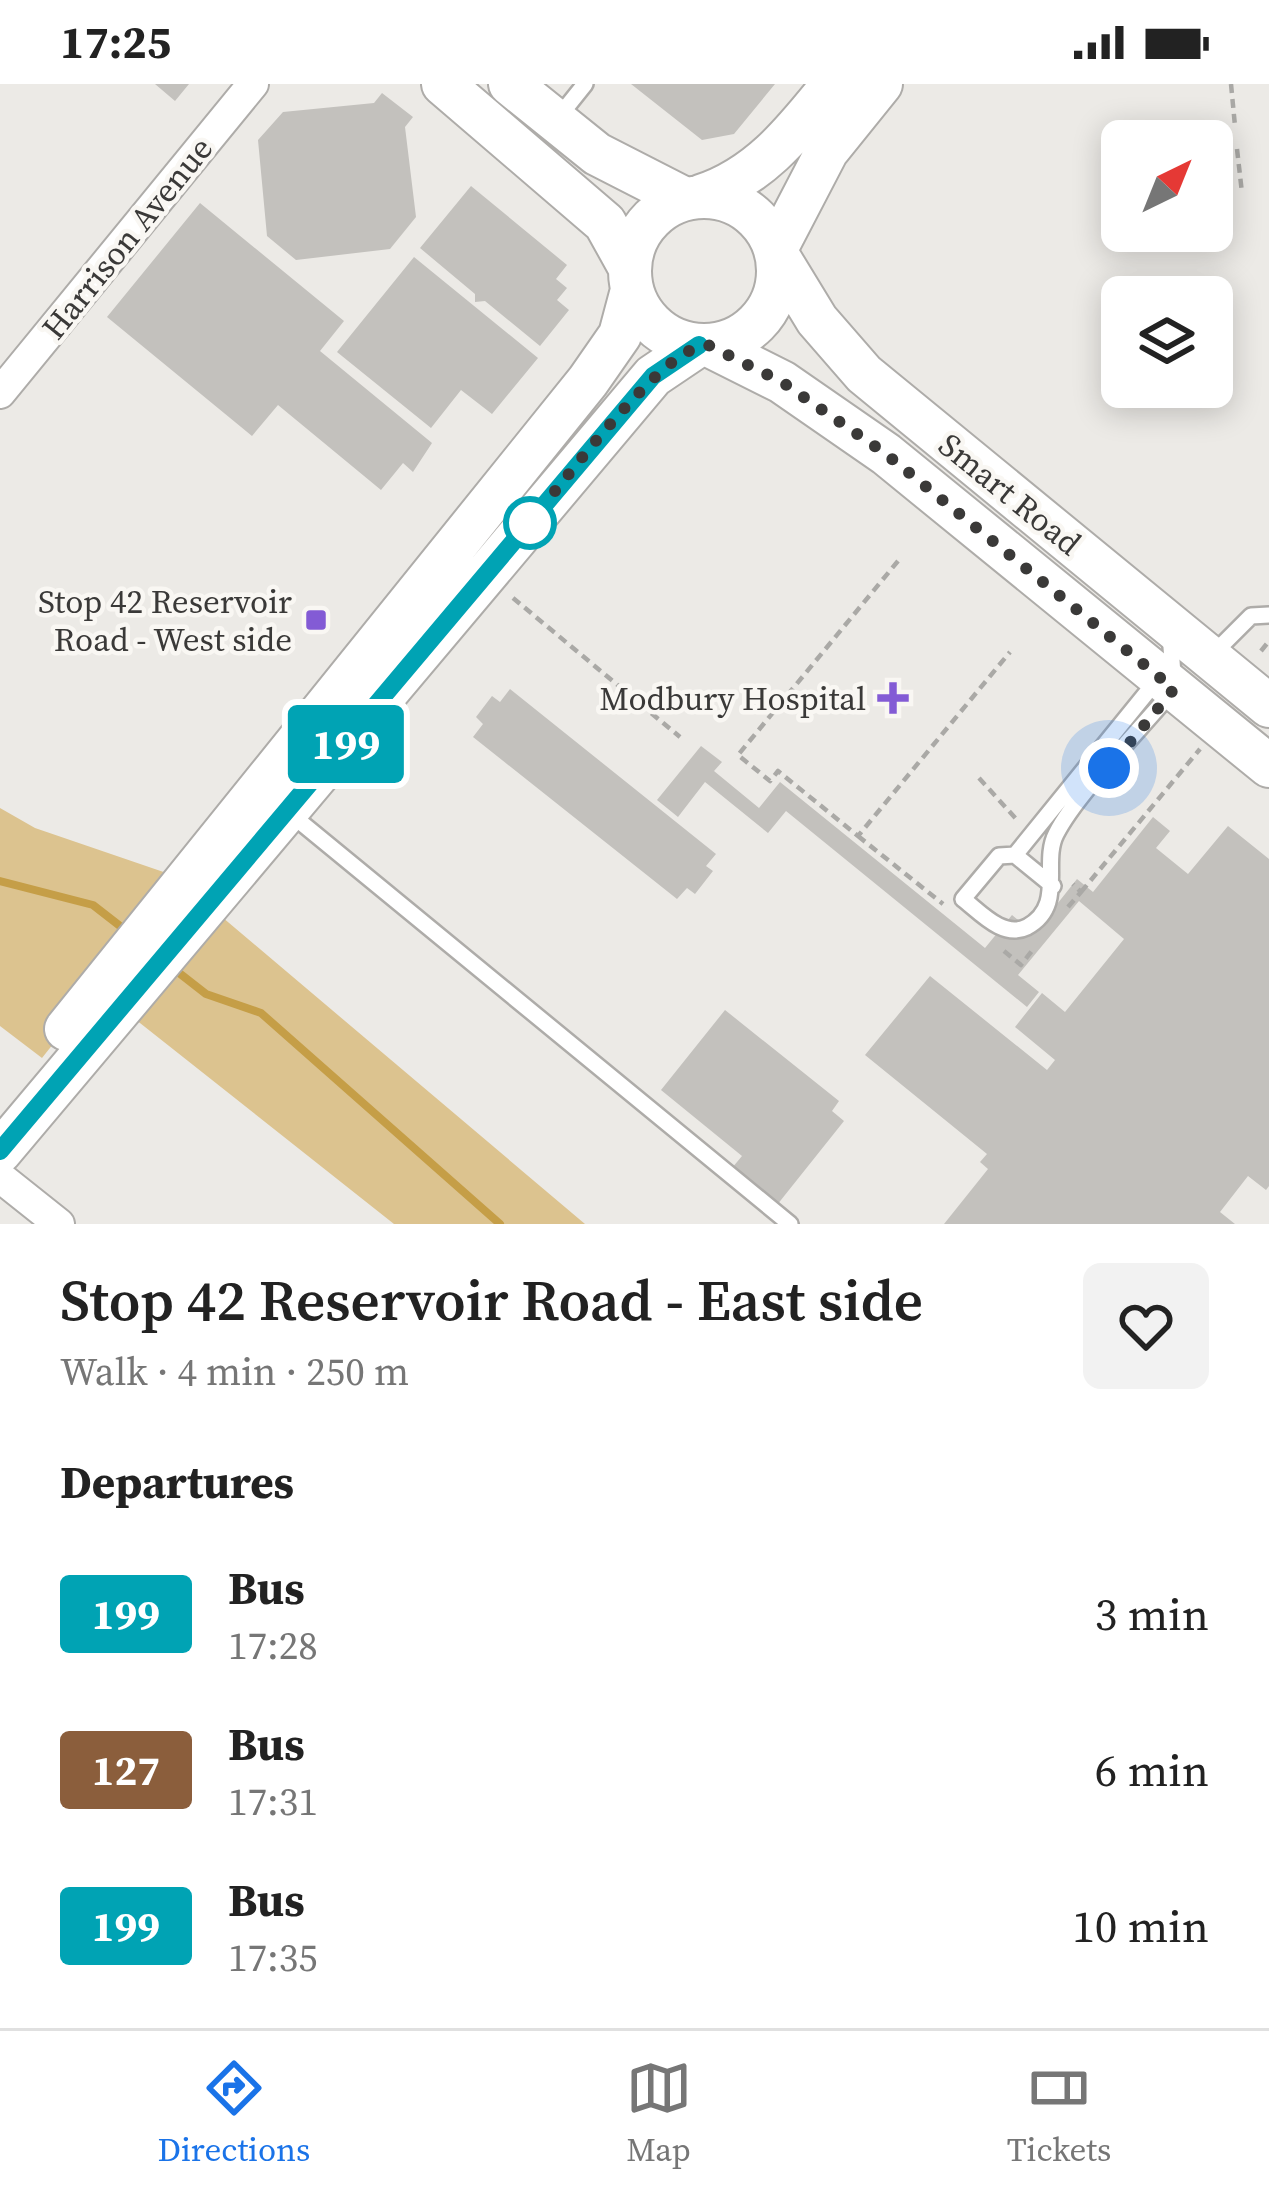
<!DOCTYPE html>
<html lang="en">
<head>
<meta charset="utf-8">
<style>
  :root { --surface:#fff; --page:#f2f2f2; --text:#222; --muted:#767676; --line:#e0e0e0; --accent:#1a73e8 }
  body { margin:0; font-family:"Source Serif 4",serif; background:var(--page); color:var(--text); height:100vh; display:flex; flex-direction:column; font-size:45px; white-space:nowrap }
  * { box-sizing:border-box; margin:0 }
  p { font-size:39px; color:var(--muted) }
  .icon { flex:none; width:66px; height:66px; fill:none; stroke:currentColor; stroke-width:2; stroke-linecap:round; stroke-linejoin:round }
  .map { position:relative; height:1140px; overflow:hidden }
  .details { display:flex; flex-direction:column; background:var(--surface); flex:1 }
  .details>* { flex:none }
  .badge { padding:0 24px; border-radius:9px; font-size:42px; line-height:78px }
  .needle { width:78px; rotate:43deg }
  .fabs { position:absolute; left:1101px; top:36px; display:grid; gap:24px }
  .fabs a { display:grid; place-items:center; width:132px; height:132px; border-radius:18px; background:var(--surface); box-shadow:0 6px 30px #0003; font-size:60px }
  .you { position:absolute; width:60px; height:60px; margin:-30px; border:9px solid #fff; border-radius:50%; background:#1a73e8; box-shadow:0 0 0 18px #1a73e833 }
  .map>.badge { position:absolute; translate:-50% -50%; box-shadow:0 0 0 6px #fff }
  h2 { padding:0 60px; font-size:45px; line-height:108px }
  .round { display:grid; place-items:center; flex:none; width:126px; height:126px; border-radius:18px; background:var(--page) }
  .head { display:flex; align-items:center; justify-content:space-between; height:204px; padding:0 60px }
  h1 { font-size:57px; font-weight:600; line-height:90px }
  ul { padding:0; list-style:none }
  li { display:flex; align-items:center; gap:36px; height:156px; padding:0 60px }
  li div { flex:1 }
  li b { display:block; font-size:45px }
  li em { font-style:normal }
  li .badge { min-width:132px; font-weight:700; text-align:center }
  .status { display:flex; justify-content:space-between; align-items:center; height:84px; padding:0 60px; background:var(--surface); direction:ltr }
  .status svg { height:33px; fill:currentColor }
  .menu { display:flex; justify-content:space-around; align-items:center; height:168px; border-top:3px solid var(--line); background:var(--surface); font-size:33px; color:var(--muted) }
  .menu a { display:grid; justify-items:center; gap:6px }
  .menu .current { color:var(--accent) }
  .map>svg:first-child { display:block }
</style>
</head>
<body>
<div class="status"><b>17:25</b><svg viewBox="0 0 49 12"><path d="M0 12V9h3v3zM5 12V6h3v6zM10 12V3h3v9zM15 12V0h3v12zM26 1h20v11H26zM47 4h2v5h-2z"/></svg></div>
<div class="map">
<svg width="1269" height="1140" viewBox="0 0 1269 1140">
  <rect width="100%" height="100%" fill="#eceae6"/>
  <path fill="#dcc38f" d="M 0,724 L 35,744 L 184,795 L 42,974 L 0,942 Z
    M 209,822 L 585,1140 L 394,1140 L 121,924 Z"/>
  <g fill="none" stroke-linecap="round" stroke-linejoin="round">
    <path stroke="#c59e47" stroke-width="8" d="M 0,797 L 93,821 L 129,849
      M 174,885 L 206,910 L 261,929 L 500,1140"/>
  </g>
  <path fill="#c3c1bd" d="M 155,0 L 189,0 L 175,17 Z
    M 631,0 L 775,0 L 734,50 L 702,56 Z
    M 382,9 L 413,33 L 405,43 L 416,133 L 390,165 L 296,176 L 267,152 L 258,56 L 283,28 L 374,19 Z
    M 471,102 L 567,181 L 556,195 L 567,204 L 557,216 L 569,226 L 540,262 L 485,217 L 475,218 L 475,210 L 420,164 Z
    M 200,119 L 344,237 L 320,267 L 432,359 L 413,388 L 403,379 L 381,406 L 278,321 L 252,352 L 107,233 Z
    M 414,173 L 538,274 L 492,330 L 461,306 L 431,344 L 337,268 Z
    M 510,605 L 716,770 L 706,782 L 713,787 L 695,810 L 687,804 L 677,815 L 473,653 L 483,640 L 476,633 L 492,612 L 500,618 Z
    M 701,662 L 722,678 L 714,687 L 759,724 L 780,698 L 985,864 L 1012,831 L 1034,849 L 1077,795 L 1093,808 L 1153,733 L 1170,747 L 1156,764 L 1188,790 L 1228,742 L 1269,775 L 1269,1102 L 1266,1106 L 1248,1092 L 1220,1128 L 1235,1140 L 944,1140 L 988,1085 L 980,1078 L 987,1070 L 865,971 L 930,892 L 1047,986 L 1055,976 L 1015,943 L 1042,909 L 1065,928 L 1124,855 L 1079,817 L 1018,891 L 1039,908 L 1027,923 L 786,727 L 768,749 L 705,698 L 678,733 L 657,716 Z
    M 725,926 L 839,1017 L 832,1027 L 844,1037 L 777,1121 L 732,1084 L 742,1072 L 661,1006 Z"/>
  <g fill="none" stroke-linecap="round" stroke-linejoin="round">
    <g stroke="#aeaca9" stroke-width="20">
      <path id="service" d="M 557,35 L 585,0
        M 1212,571 L 1251,532 L 1269,531
        M 287,727 L 790,1140
        M 1015,771 L 1157,596
        M 1053,802 L 1015,771 L 999,772 L 963,815 C 980,828 1003,855 1027,843 C 1066,822 1041,779 1056,750 C 1076,710 1143,643 1174,605 L 1170,549"/>
    </g>
    <g stroke="#aeaca9" stroke-width="34">
      <path id="minor" d="M 0,309 L 253,0
        M 0,1093 L 59,1140"/>
    </g>
    <g stroke="#aeaca9" stroke-width="46">
      <path id="secondary" d="M 443,0 L 605,139 L 630,184
        M 510,0 L 597,70 L 685,115
        M 701,112 C 760,93 795,47 833,0
        M630 187a74 74 0 1 1 148 0a74 74 0 1 1-148 0Z
        M 776,165 L 827,67 L 881,0
        M 778,172 L 817,236 L 864,290 L 1269,622
        M 708,261 L 782,298 L 886,370 L 1269,682
        M 66,945 L 588,297 L 620,251 L 632,206
        M 0,1068 L 653,292 L 699,261"/>
    </g>
    <path stroke="#aaa9a6" stroke-width="4.5" stroke-dasharray="9 6" stroke-linecap="butt" d="M 1231,0 L 1235,42
      M 1237,65 L 1242,109
      M 898,477 L 738,671 L 770,697 L 778,687 L 858,752 L 1010,568
      M 513,514 L 680,653
      M 1261,567 L 1269,557
      M 979,694 L 1018,737
      M 858,752 L 943,820
      M 1081,808 L 1200,665
      M 1068,823 L 1081,808 L 1073,800
      M 1004,867 L 1021,881 L 1034,864"/>
    <use href="#service" stroke="#fff" stroke-width="15"/>
    <use href="#minor" stroke="#fff" stroke-width="30"/>
    <use href="#secondary" stroke="#fff" stroke-width="42"/>
  </g>
  <g fill="none" stroke-linecap="round" stroke-linejoin="round">
    <g stroke="#fff" stroke-width="27">
      <path id="line" d="M 0,1067 L 653,292 L 699,261"/>
    </g>
    <use href="#line" stroke="#00a3b4" stroke-width="18"/>
    <path stroke="#3a3938" stroke-width="12" stroke-dasharray="0 21.6" d="M 530,439 L 522,448 C 555,410 662,261 708,261 L 782,298 L 886,370 L 1174,605 L 1109,684"/>
  </g>
  <circle fill="#fff" stroke="#00a3b4" stroke-width="6" cx="530" cy="439" r="24"/>
  <g fill="#835bd5" stroke="#f9f7f3" stroke-width="4.5">
    <rect x="304" y="524" width="24" height="24" rx="6"/>
    <path d="M887 596h12v12h12v12h-12v12h-12v-12h-12v-12h12z"/>
  </g>
  <g text-anchor="middle" dominant-baseline="central" stroke-width="9" stroke-linejoin="round" paint-order="stroke">
    <g font-size="33" fill="#3a3938" stroke="#f9f7f3">
      <text transform="translate(127 154) rotate(-51)">Harrison Avenue</text>
      <text transform="translate(1010 410) rotate(39)">Smart Road</text>
    </g>
    <g font-size="33" fill="#3a3938" stroke="#f9f7f3" text-anchor="end">
      <text x="292" y="517">Stop 42 Reservoir<tspan x="292" dy="38">Road - West side</tspan></text>
      <text x="866" y="614">Modbury Hospital</text>
    </g>
  </g>
</svg>
<div class="fabs">
<a><svg class="needle" viewBox="-14 -14 28 28"><path d="M0-13l5 13h-10z" fill="#e53935"/><path d="M0 13l5-13h-10z" fill="#767676"/></svg></a>
<a><svg class="icon" aria-label="layers" viewBox="0 0 24 24"><path d="M12 4l9 5-9 5-9-5zM3 14l9 5 9-5"/></svg></a>
</div>
<div class="you" style="left:1109px;top:684px"></div>
<b class="badge" style="left:346px;top:660px;background:#00a3b4;color:#fff">199</b>
</div>
<section class="details">
<div class="head"><div><h1>Stop 42 Reservoir Road - East side</h1><p>Walk · 4 min · 250 m</p></div><a class="round"><svg class="icon" aria-label="heart" viewBox="0 0 24 24"><path d="M12 20l-8-8c-3-5 5-10 8-4 3-6 11-1 8 4z"/></svg></a></div>
<h2>Departures</h2>
<ul>
<li><span class="badge" style="background:#00a3b4;color:#fff">199</span><div><b>Bus</b><p>17:28</p></div><em>3 min</em></li>
<li><span class="badge" style="background:#8b5e3c;color:#fff">127</span><div><b>Bus</b><p>17:31</p></div><em>6 min</em></li>
<li><span class="badge" style="background:#00a3b4;color:#fff">199</span><div><b>Bus</b><p>17:35</p></div><em>10 min</em></li>
</ul>
</section>
<nav class="menu">
<a class="current"><svg class="icon" aria-label="directions" viewBox="0 0 24 24"><path d="M12 3l9 9-9 9-9-9zM9 14v-3h6M13 9l2 2-2 2"/></svg>Directions</a>
<a><svg class="icon" aria-label="map" viewBox="0 0 24 24"><path d="M3 6l6-2 6 2 6-2v14l-6 2-6-2-6 2zM9 4v14M15 6v14"/></svg>Map</a>
<a><svg class="icon" aria-label="tickets" viewBox="0 0 24 24"><path d="M3 7h18v10H3zM15 7v10"/></svg>Tickets</a>
</nav>
</body>
</html>
